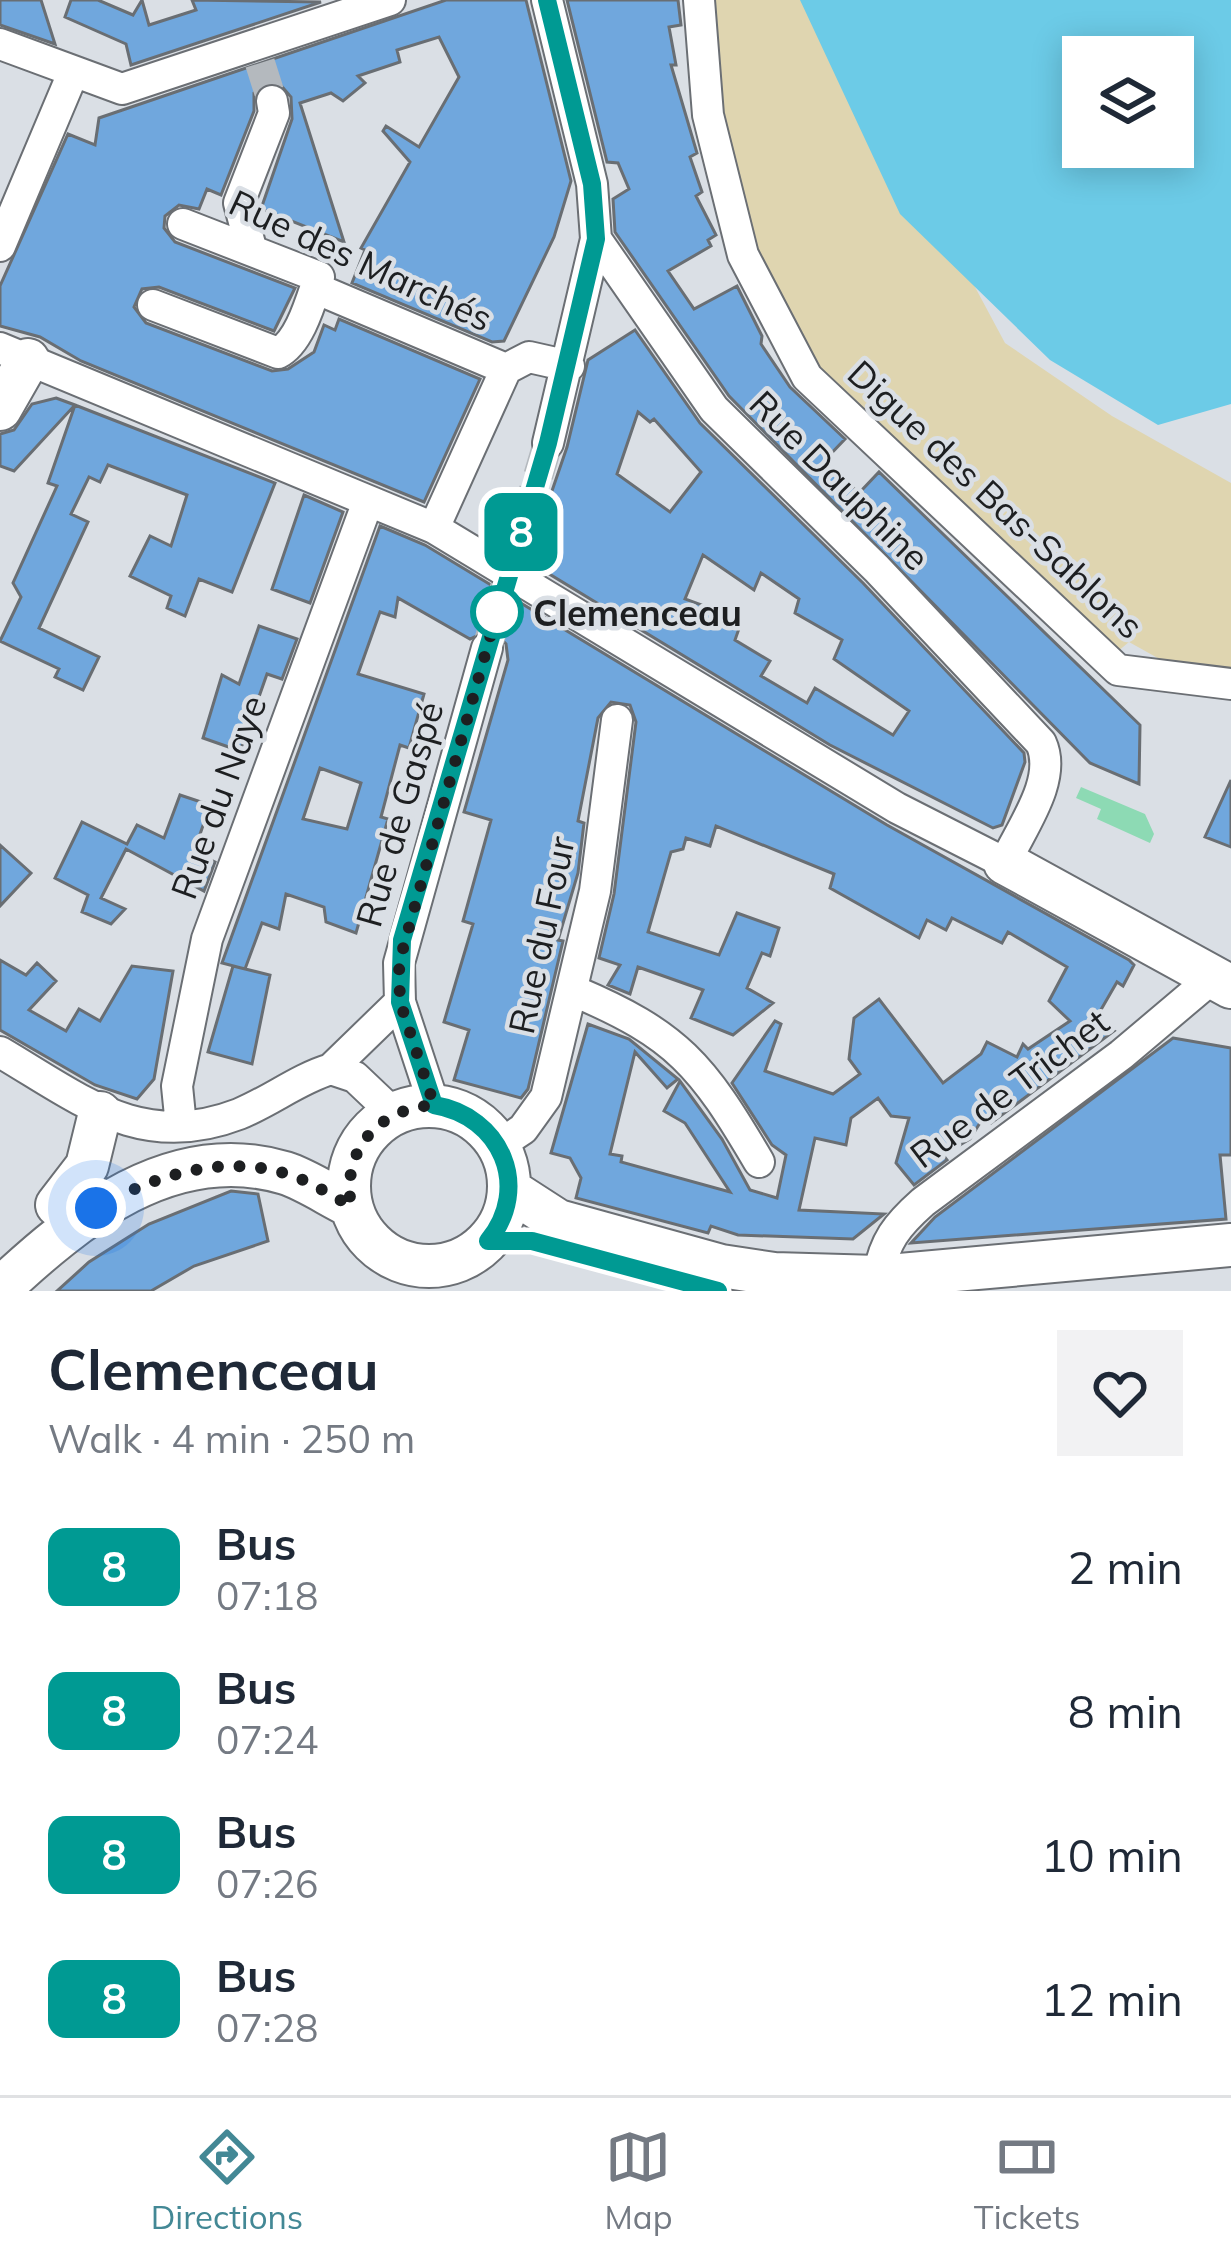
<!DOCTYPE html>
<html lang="en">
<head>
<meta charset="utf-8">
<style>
  :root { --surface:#fff; --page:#f2f2f3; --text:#1f2937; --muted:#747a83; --line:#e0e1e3; --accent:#438895 }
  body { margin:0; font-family:Mulish,sans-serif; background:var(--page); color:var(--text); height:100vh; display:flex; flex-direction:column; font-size:45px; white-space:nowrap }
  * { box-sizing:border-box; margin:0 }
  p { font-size:39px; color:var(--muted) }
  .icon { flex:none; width:66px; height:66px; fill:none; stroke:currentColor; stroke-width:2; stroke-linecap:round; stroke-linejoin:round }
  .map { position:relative; height:1291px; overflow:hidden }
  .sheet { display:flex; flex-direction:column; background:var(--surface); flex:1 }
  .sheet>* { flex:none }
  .badge { padding:0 24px; border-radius:18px; font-size:42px; line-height:78px }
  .fabs { position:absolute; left:1062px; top:36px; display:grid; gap:24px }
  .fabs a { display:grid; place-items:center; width:132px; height:132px; border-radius:0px; background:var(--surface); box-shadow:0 6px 30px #0003; font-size:60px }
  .you { position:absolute; width:60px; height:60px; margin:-30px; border:9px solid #fff; border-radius:50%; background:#1a73e8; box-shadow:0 0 0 18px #1a73e833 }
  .map>.badge { position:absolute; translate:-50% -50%; box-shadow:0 0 0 6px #fff }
  .round { display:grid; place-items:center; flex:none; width:126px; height:126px; border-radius:0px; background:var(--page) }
  .summary { display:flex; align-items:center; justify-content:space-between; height:204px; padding:0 48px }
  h1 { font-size:57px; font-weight:700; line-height:90px }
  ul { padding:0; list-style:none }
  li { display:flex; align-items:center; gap:36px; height:144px; padding:0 48px }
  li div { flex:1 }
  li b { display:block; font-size:45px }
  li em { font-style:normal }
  li .badge { min-width:132px; font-weight:700; text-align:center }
  .dock { display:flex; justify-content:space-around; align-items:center; height:168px; border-top:3px solid var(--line); background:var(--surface); font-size:33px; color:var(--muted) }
  .dock a { display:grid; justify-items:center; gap:6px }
  .dock .selected { color:var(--accent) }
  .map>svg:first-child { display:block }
</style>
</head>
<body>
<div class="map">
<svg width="1231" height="1291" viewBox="0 0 1231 1291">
  <rect width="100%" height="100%" fill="#dadfe5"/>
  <path fill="#8ddab4" d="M 1081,787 L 1145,814 L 1154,834 L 1150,843 L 1097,819 L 1101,809 L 1076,798 Z"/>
  <path fill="#dfd5b0" d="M 713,0 L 857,0 L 930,203 L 1005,343 L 1112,416 L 1231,483 L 1231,678 L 1181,671 L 1129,642 L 1117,652 L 816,363 L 755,261 L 719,117 Z"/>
  <path fill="#6ccbe7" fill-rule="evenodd" d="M 800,0 L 1231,0 L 1231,404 L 1158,425 L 1050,360 L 900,214 ZM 1083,57 L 1173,57 L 1173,147 L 1083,147 Z"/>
  <path fill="#70a7dd" stroke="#696e73" stroke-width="3" fill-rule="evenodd" d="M 0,0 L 41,0 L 55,44 L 0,25 Z
    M 71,0 L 98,0 L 133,15 L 142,0 L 149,25 L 196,10 L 192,0 L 321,2 L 131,65 L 126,44 L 65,17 Z
    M 446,0 L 526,0 L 571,181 L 554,237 L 504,341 L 492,342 L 352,283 L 365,250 L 361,248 L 410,162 L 383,131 L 386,126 L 419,147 L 459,77 L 439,37 L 397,50 L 400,62 L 358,76 L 365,83 L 343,101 L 331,93 L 300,103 L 344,242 L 261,209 L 292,119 L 291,97 L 278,82 L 268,82 L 254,93 L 254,111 L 221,195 L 207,189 L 199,209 L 179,205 L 165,216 L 164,228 L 175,242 L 295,288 L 274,331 L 159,287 L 142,289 L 134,307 L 146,323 L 272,371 L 288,369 L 314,352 L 324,325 L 335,330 L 339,319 L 480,379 L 424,502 L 81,361 L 40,337 L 0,326 L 0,286 L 68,134 L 95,145 L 99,118 Z
    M 567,0 L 678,0 L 681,25 L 669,27 L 676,65 L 671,65 L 697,153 L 690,157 L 702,192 L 696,196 L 716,235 L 708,240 L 711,246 L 668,271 L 694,309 L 737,286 L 762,336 L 761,344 L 790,387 L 845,439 L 825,460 L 859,493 L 879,472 L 1140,725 L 1139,784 L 1090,763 L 729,396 L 615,232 L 613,199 L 629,189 L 618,163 L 607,162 Z
    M 635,330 L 700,423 L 863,583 L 1024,753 L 1025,762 L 1002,825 L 993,828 L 830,745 L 528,561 L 567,447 L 588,360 ZM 638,412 L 650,422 L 654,419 L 701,472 L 670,512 L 617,474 ZM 703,555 L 754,590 L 761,573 L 799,599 L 795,613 L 842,640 L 834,659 L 909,711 L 893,735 L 815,688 L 807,703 L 761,676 L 770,661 L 735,640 L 742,620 L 685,599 Z
    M 56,398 L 75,405 L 14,471 L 0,466 L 0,434 L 14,430 L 32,404 Z
    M 75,405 L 275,483 L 232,592 L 199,579 L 185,616 L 167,608 L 171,596 L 130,576 L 150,536 L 171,546 L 187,495 L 108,465 L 100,482 L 89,477 L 71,514 L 88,522 L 39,628 L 99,657 L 83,690 L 55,677 L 59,669 L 0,641 L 21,597 L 13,583 L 57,486 L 48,483 Z
    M 304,495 L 343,512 L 310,603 L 272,589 Z
    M 380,526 L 425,545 L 887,825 L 1129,960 L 1134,965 L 1123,986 L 1117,982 L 1095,1020 L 1114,1031 L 991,1123 L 983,1118 L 970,1139 L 943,1155 L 947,1160 L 914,1185 L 896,1163 L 909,1118 L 891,1116 L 878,1098 L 851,1118 L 846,1145 L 815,1138 L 799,1210 L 884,1214 L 853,1239 L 738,1235 L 711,1226 L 708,1233 L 576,1198 L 581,1178 L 570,1158 L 551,1153 L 588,1024 L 629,1039 L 678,1079 L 667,1088 L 635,1052 L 610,1154 L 622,1156 L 621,1162 L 730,1192 L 685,1123 L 664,1111 L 680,1081 L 722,1139 L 750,1190 L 777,1198 L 786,1155 L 772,1145 L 732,1083 L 775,1021 L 781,1024 L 765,1071 L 833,1094 L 860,1074 L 849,1059 L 854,1018 L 879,999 L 943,1083 L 981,1054 L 987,1042 L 1017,1057 L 1023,1044 L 1028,1049 L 1070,1021 L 1049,1001 L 1067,967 L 1008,932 L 1002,943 L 952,918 L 946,930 L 927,920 L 919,938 L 830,888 L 834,874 L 716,826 L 710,846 L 686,838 L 683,849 L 671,852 L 648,932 L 719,955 L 737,913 L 779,928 L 770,956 L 762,953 L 747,988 L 773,1003 L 733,1035 L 691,1018 L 703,990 L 638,967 L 630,994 L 608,985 L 620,965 L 599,958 L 614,894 L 636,722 L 630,705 L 611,702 L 598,718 L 578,821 L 584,823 L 578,873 L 558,940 L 563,941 L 528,1089 L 521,1098 L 454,1080 L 469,1030 L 444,1022 L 473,924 L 463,921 L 491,820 L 464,812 L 508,660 L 506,644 L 491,629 L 470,639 L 398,598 L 395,617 L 380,612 L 358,674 L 424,694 L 409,748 L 400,745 L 381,817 L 388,819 L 356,933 L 326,922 L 324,907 L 286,894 L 279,929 L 262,923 L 245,969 L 222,963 ZM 320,768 L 361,783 L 347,829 L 303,819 Z
    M 259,626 L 297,639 L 282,679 L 267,674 L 240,751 L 203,738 L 222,675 L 239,684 Z
    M 1231,780 L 1231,847 L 1205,837 Z
    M 180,795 L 210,805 L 194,852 L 215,862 L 204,891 L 126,849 L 101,898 L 125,909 L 111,924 L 82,912 L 88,895 L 55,878 L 82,822 L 127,844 L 137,825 L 164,838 Z
    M 0,845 L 31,873 L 0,906 Z
    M 0,960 L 26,975 L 37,963 L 56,981 L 29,1010 L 66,1031 L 79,1009 L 100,1021 L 132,966 L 173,971 L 154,1079 L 137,1099 L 95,1085 L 0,1030 Z
    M 233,966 L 270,975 L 252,1064 L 208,1052 Z
    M 1173,1038 L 1231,1048 L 1231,1155 L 1220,1155 L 1226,1219 L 911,1243 L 935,1217 Z
    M 231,1191 L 258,1194 L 268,1241 L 194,1266 L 151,1291 L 57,1291 L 89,1262 L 149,1224 Z"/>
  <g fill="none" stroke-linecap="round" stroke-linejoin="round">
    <path stroke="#b4b9be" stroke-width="30" stroke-dasharray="30 15" stroke-linecap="butt" d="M 260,63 L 272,101
      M 487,648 L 548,443"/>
    <g stroke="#6b6f74" stroke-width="34">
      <path id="street" d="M 547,0 L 592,184 L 596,239 L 548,443
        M 699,0 L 708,115 L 743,255 L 807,377 L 1118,670 L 1231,684
        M 0,44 L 122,89 L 390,0
        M 0,246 L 73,73
        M 251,248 L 239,203 L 274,113 L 272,101
        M 315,288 L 506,369
        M 153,305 L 278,353 C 300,342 311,300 319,277 L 183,224
        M 0,348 L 434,528 L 897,808 L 1005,863 C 1021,828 1058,780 1041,743 L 877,569 L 714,409 L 596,239
        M 434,528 L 506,369 L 529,357 L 569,366
        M 574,991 C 678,1035 702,1065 759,1162
        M 0,1052 C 80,1099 141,1152 239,1114 C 271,1101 298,1079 331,1069 L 355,1077 L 394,1114
        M 331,1069 L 400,1002
        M 434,1105 L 400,1002 L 399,963 L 487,648
        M 181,1126 L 177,1086 L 207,939 L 367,504
        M 499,1145 L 523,1129 L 546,1097 L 595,891 L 617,720
        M 878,1277 C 884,1241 897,1225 923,1202 L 1121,1055 L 1211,979"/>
    </g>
    <g stroke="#6b6f74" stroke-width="46">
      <path id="secondary" d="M 0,409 L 28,360
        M 1005,863 L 1231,987
        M349 1186a80 80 0 1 1 160 0a80 80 0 1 1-160 0Z
        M 510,1190 L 558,1221 L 721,1266 L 774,1274 L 878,1277 L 1231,1245
        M 57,1205 L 87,1166 L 100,1113
        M 0,1289 C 76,1218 172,1139 285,1173 C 307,1180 330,1196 351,1206"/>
    </g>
    <use href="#street" stroke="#fff" stroke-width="30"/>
    <use href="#secondary" stroke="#fff" stroke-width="42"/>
  </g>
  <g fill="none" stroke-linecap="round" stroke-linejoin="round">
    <g stroke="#fff" stroke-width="27">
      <path id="line" d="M 547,0 L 592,184 L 596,239 L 548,443 L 402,940 L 400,1002 L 434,1105 C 501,1116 532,1187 488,1241 L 532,1241 L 718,1291"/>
    </g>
    <use href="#line" stroke="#009a93" stroke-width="18"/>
    <path stroke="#1d1f21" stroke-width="12" stroke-dasharray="0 21.6" d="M 96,1208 C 152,1177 219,1154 284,1173 C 307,1179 330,1195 351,1206 C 342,1149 378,1109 434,1105 L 400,1002 L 399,963 L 497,612"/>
  </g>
  <circle fill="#fff" stroke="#009a93" stroke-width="6" cx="497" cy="612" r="24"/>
  <g text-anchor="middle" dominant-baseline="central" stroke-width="9" stroke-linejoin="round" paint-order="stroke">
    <g font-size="36" fill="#1d1f21" stroke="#dadfe5">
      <text transform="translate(361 260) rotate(25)">Rue des Marchés</text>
      <text transform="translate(840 480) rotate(45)">Rue Dauphine</text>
      <text transform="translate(996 499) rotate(43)">Digue des Bas-Sablons</text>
      <text transform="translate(218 797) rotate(-70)">Rue du Naye</text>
      <text transform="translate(399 814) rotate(-74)">Rue de Gaspé</text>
      <text transform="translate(541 935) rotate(-78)">Rue du Four</text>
      <text transform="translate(1009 1088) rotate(-37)">Rue de Trichet</text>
    </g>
    <g font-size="36" font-weight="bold" fill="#1d1f21" stroke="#dadfe5" text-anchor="start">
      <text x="533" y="612">Clemenceau</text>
    </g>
  </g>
</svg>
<div class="fabs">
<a><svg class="icon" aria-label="layers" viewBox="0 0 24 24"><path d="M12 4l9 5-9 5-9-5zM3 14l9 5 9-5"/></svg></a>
</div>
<div class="you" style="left:96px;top:1208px"></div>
<b class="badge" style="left:521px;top:532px;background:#009a93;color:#fff">8</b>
</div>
<section class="sheet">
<div class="summary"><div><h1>Clemenceau</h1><p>Walk · 4 min · 250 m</p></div><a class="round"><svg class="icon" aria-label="heart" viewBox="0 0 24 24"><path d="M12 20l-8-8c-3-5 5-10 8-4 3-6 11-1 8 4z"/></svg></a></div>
<ul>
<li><span class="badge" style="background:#009a93;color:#fff">8</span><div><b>Bus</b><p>07:18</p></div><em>2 min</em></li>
<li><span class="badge" style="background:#009a93;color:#fff">8</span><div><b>Bus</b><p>07:24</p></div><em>8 min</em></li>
<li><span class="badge" style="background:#009a93;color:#fff">8</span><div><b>Bus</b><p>07:26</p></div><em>10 min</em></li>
<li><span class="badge" style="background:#009a93;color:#fff">8</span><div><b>Bus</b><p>07:28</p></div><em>12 min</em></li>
</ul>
</section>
<nav class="dock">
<a class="selected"><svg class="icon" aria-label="directions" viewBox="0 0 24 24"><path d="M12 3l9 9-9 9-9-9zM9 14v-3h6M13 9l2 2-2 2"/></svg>Directions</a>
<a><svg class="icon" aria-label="map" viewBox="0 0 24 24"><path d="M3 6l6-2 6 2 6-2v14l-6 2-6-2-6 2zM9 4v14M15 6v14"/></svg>Map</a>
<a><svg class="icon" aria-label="tickets" viewBox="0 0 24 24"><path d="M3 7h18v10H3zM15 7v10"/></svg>Tickets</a>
</nav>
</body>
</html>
